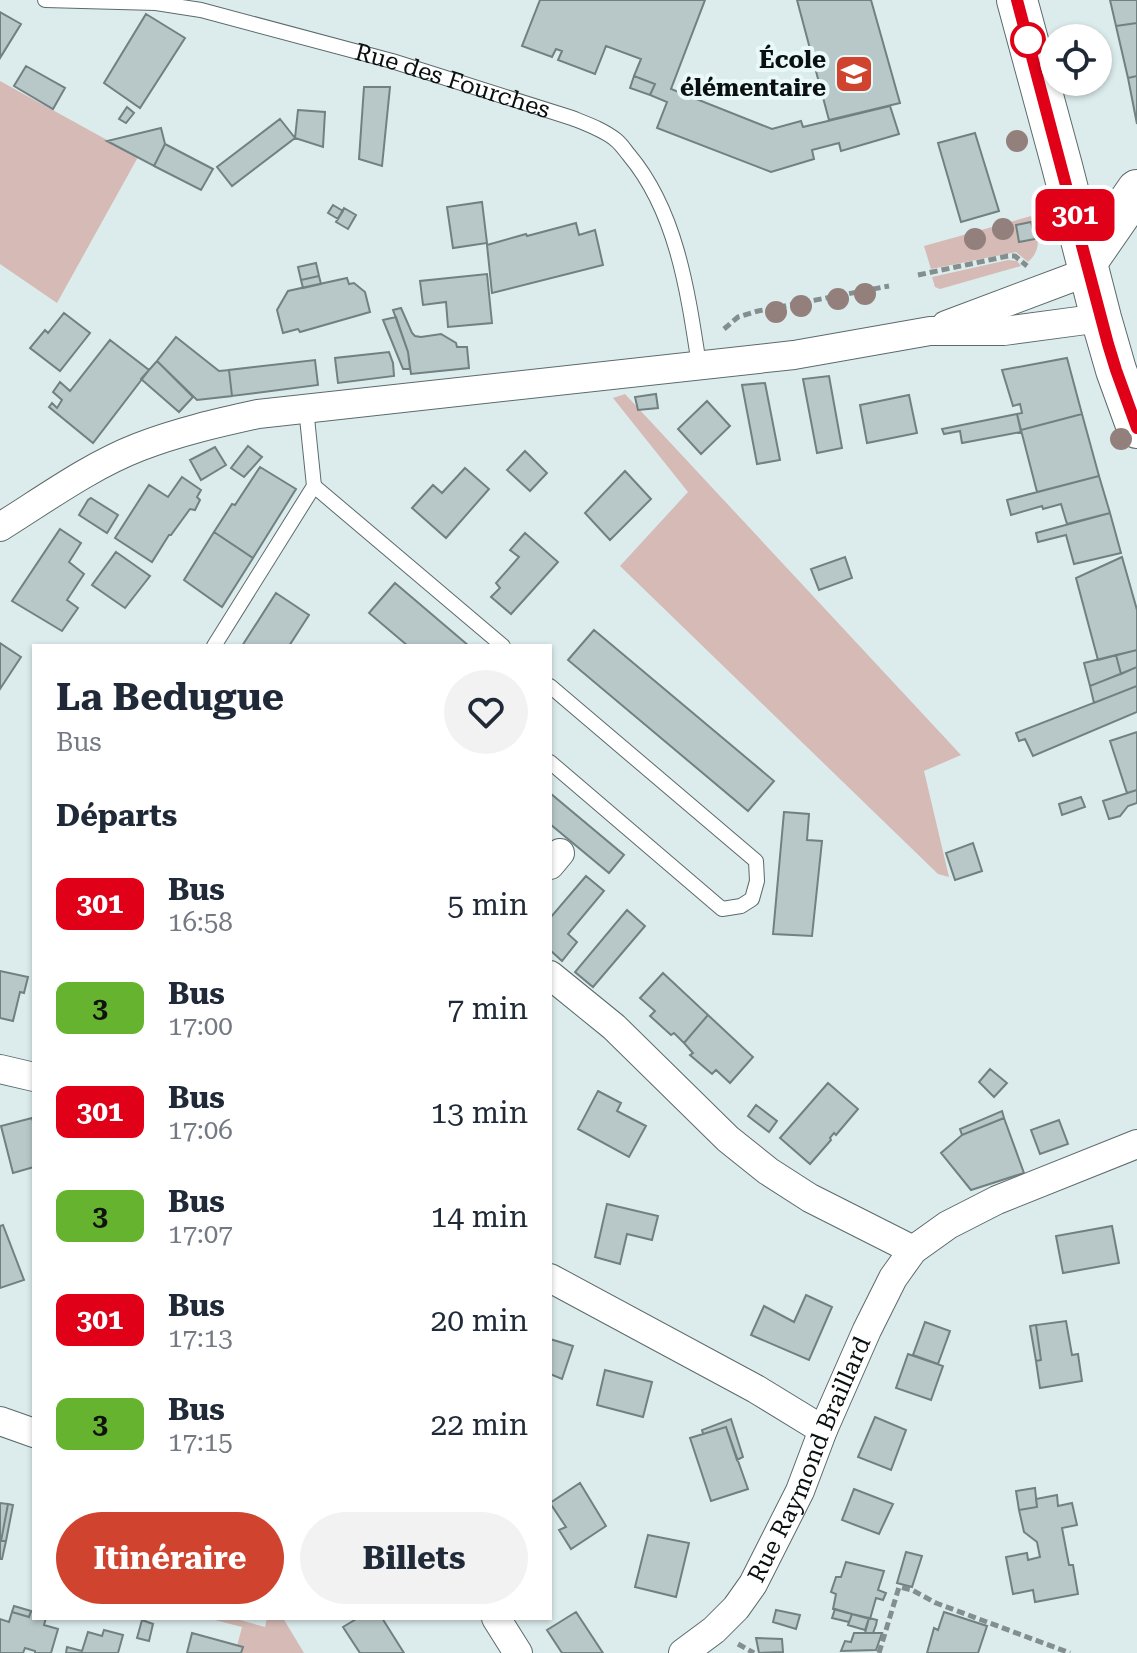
<!DOCTYPE html>
<html lang="fr">
<head>
<meta charset="utf-8">
<style>
  :root { --surface:#fff; --page:#f2f2f3; --text:#1f2937; --muted:#747a83; --accent:#d0442f }
  body { margin:0; font-family:"Roboto Serif",serif; background:var(--page); color:var(--text); height:100vh; display:flex; flex-direction:column; font-size:30px; white-space:nowrap }
  * { box-sizing:border-box; margin:0 }
  p { font-size:26px; color:var(--muted) }
  .icon { flex:none; width:44px; height:44px; fill:none; stroke:currentColor; stroke-width:2; stroke-linecap:round; stroke-linejoin:round }
  .map { position:relative; flex:1; overflow:hidden }
  .sheet { position:absolute; left:32px; top:644px; width:520px; height:976px; display:flex; flex-direction:column; background:var(--surface); border-radius:0px; box-shadow:0 2px 6px #0004 }
  .sheet>* { flex:none }
  .badge { padding:0 16px; border-radius:12px; font-size:28px; line-height:52px }
  .fabs { position:absolute; left:1040px; top:24px; display:grid; gap:16px }
  .fabs a { display:grid; place-items:center; width:72px; height:72px; border-radius:50%; background:var(--surface); box-shadow:0 2px 6px #0004; font-size:40px }
  .map>.badge { position:absolute; translate:-50% -50%; box-shadow:0 0 0 4px #fff }
  h2 { padding:0 24px; font-size:30px; line-height:72px }
  .round { display:grid; place-items:center; flex:none; width:84px; height:84px; border-radius:42px; background:var(--page) }
  .headline { display:flex; align-items:center; justify-content:space-between; height:136px; padding:0 24px }
  h1 { font-size:38px; font-weight:700; line-height:60px }
  .action { display:flex; gap:16px; margin-top:auto; padding:16px 24px }
  .action a { flex:1; height:92px; border-radius:48px; background:var(--accent); color:#fff; font-size:32px; font-weight:700; line-height:92px; text-align:center }
  .action a+a { background:var(--page); color:var(--text) }
  ul { padding:0; list-style:none }
  li { display:flex; align-items:center; gap:24px; height:104px; padding:0 24px }
  li div { flex:1 }
  li b { display:block; font-size:30px }
  li em { font-style:normal }
  li .badge { min-width:88px; font-weight:700; text-align:center }
  .map>svg:first-child { display:block }
</style>
</head>
<body>
<div class="map">
<svg width="1137" height="1653" viewBox="0 0 1137 1653">
  <rect width="100%" height="100%" fill="#dceced"/>
  <path fill="#d5bab5" d="M 0,81 L 138,157 L 57,303 L 0,264 Z
    M 1031,216 C 1037,233 1044,248 1028,262 L 1016,252 L 931,269 L 924,246 Z
    M 1008,260 L 1017,261 L 1021,266 L 940,289 L 935,287 L 932,277 Z
    M 625,394 L 961,755 L 924,771 L 949,877 L 938,874 L 620,566 L 688,492 L 613,398 Z
    M 207,1618 L 233,1618 L 265,1627 L 267,1618 L 283,1618 L 304,1653 L 241,1653 L 243,1647 L 237,1646 L 242,1627 Z"/>
  <path fill="#b8c8c8" stroke="#718080" stroke-width="2" d="M 540,0 L 705,0 L 671,89 L 772,129 L 801,121 L 803,127 L 890,106 L 899,134 L 841,151 L 839,143 L 812,150 L 814,159 L 771,172 L 657,128 L 667,102 L 650,95 L 655,84 L 634,76 L 641,59 L 606,46 L 595,74 L 558,60 L 562,51 L 556,49 L 552,57 L 522,46 Z
    M 797,0 L 871,0 L 900,103 L 829,120 Z
    M 1110,0 L 1137,0 L 1137,23 L 1116,26 Z
    M 0,12 L 21,24 L 0,58 Z
    M 146,14 L 185,38 L 140,108 L 104,83 Z
    M 1137,23 L 1137,76 L 1128,78 L 1116,26 Z
    M 26,66 L 65,88 L 53,109 L 14,86 Z
    M 634,76 L 655,84 L 650,95 L 630,88 Z
    M 1137,76 L 1137,124 L 1128,78 Z
    M 364,87 L 390,87 L 382,166 L 359,159 Z
    M 127,107 L 134,113 L 126,123 L 119,119 Z
    M 298,110 L 325,112 L 323,147 L 295,138 Z
    M 280,119 L 295,138 L 232,186 L 217,167 Z
    M 161,128 L 165,144 L 154,166 L 107,141 Z
    M 975,133 L 999,211 L 961,222 L 938,143 Z
    M 165,144 L 213,169 L 201,190 L 154,166 Z
    M 482,202 L 487,243 L 453,248 L 447,207 Z
    M 333,205 L 343,211 L 338,219 L 328,213 Z
    M 344,208 L 356,215 L 348,229 L 336,222 Z
    M 1031,222 L 1035,239 L 1019,242 L 1016,225 Z
    M 576,223 L 579,235 L 595,230 L 603,265 L 492,293 L 487,245 L 526,234 L 527,236 Z
    M 316,263 L 319,276 L 301,280 L 298,267 Z
    M 487,274 L 492,323 L 448,327 L 446,302 L 423,305 L 420,281 Z
    M 319,276 L 321,284 L 303,288 L 301,280 Z
    M 347,278 L 349,284 L 354,283 L 365,292 L 370,312 L 300,332 L 298,329 L 283,333 L 277,310 L 288,291 Z
    M 401,308 L 412,333 L 415,336 L 421,337 L 441,334 L 456,343 L 457,347 L 467,347 L 469,368 L 411,374 L 408,352 L 393,310 Z
    M 64,313 L 90,333 L 60,371 L 30,348 L 45,330 L 48,333 Z
    M 396,317 L 408,352 L 410,369 L 403,369 L 383,320 Z
    M 176,337 L 219,371 L 229,370 L 232,396 L 197,400 L 157,361 Z
    M 110,340 L 149,370 L 93,443 L 49,407 L 52,403 L 57,408 L 62,400 L 53,392 L 60,382 L 70,391 Z
    M 389,352 L 393,363 L 394,376 L 338,383 L 335,358 Z
    M 1067,358 L 1082,414 L 1021,430 L 1017,414 L 1022,413 L 1020,404 L 1013,406 L 1002,370 Z
    M 315,360 L 318,385 L 232,396 L 229,370 Z
    M 157,361 L 193,397 L 179,412 L 141,379 Z
    M 829,376 L 842,448 L 817,453 L 803,379 Z
    M 765,383 L 780,460 L 757,464 L 742,385 Z
    M 656,394 L 658,408 L 638,410 L 635,397 Z
    M 909,395 L 917,433 L 867,443 L 860,405 Z
    M 707,401 L 730,426 L 701,454 L 678,429 Z
    M 1017,414 L 1021,432 L 962,443 L 960,431 L 944,434 L 942,429 Z
    M 1082,414 L 1099,476 L 1037,492 L 1021,430 Z
    M 248,446 L 262,457 L 244,477 L 231,468 Z
    M 215,447 L 226,465 L 201,480 L 190,460 Z
    M 525,451 L 547,473 L 530,491 L 507,470 Z
    M 260,467 L 296,489 L 253,558 L 214,532 L 232,504 L 235,505 Z
    M 465,468 L 489,489 L 446,538 L 412,508 L 433,485 L 442,493 Z
    M 625,471 L 651,499 L 610,540 L 585,513 Z
    M 1099,476 L 1110,513 L 1067,524 L 1061,504 L 1043,509 L 1042,506 L 1011,515 L 1007,500 Z
    M 182,477 L 201,490 L 197,497 L 200,500 L 195,510 L 190,509 L 171,535 L 169,535 L 152,562 L 115,538 L 149,485 L 168,497 Z
    M 91,498 L 118,515 L 107,533 L 79,515 L 88,500 Z
    M 1110,513 L 1121,553 L 1074,564 L 1066,535 L 1038,542 L 1036,533 Z
    M 60,529 L 81,543 L 69,562 L 84,574 L 67,600 L 78,608 L 62,631 L 12,601 Z
    M 214,532 L 253,558 L 222,607 L 184,580 Z
    M 525,533 L 558,562 L 511,614 L 491,597 L 500,588 L 496,583 L 519,557 L 510,550 Z
    M 116,552 L 150,576 L 125,608 L 92,585 Z
    M 845,557 L 852,578 L 819,590 L 811,569 Z
    M 1122,557 L 1137,610 L 1137,650 L 1098,660 L 1076,578 Z
    M 395,583 L 469,646 L 408,646 L 369,613 Z
    M 276,593 L 309,615 L 289,646 L 242,646 Z
    M 594,630 L 774,781 L 748,811 L 568,660 Z
    M 0,643 L 21,657 L 0,689 Z
    M 1137,650 L 1137,667 L 1121,674 L 1116,655 Z
    M 1116,655 L 1121,674 L 1090,686 L 1084,663 Z
    M 1137,667 L 1137,686 L 1094,703 L 1090,686 Z
    M 1137,686 L 1137,712 L 1033,756 L 1025,739 L 1019,741 L 1016,733 Z
    M 1137,732 L 1137,790 L 1127,793 L 1110,741 Z
    M 1137,790 L 1137,803 L 1128,806 L 1120,816 L 1109,819 L 1103,801 Z
    M 550,793 L 624,855 L 609,873 L 550,824 Z
    M 1081,797 L 1085,807 L 1062,815 L 1059,804 Z
    M 784,812 L 809,814 L 807,840 L 822,841 L 812,936 L 773,934 Z
    M 973,843 L 982,871 L 955,880 L 946,853 Z
    M 586,876 L 604,891 L 568,934 L 577,942 L 562,961 L 550,950 L 550,918 Z
    M 627,910 L 645,926 L 593,987 L 575,972 Z
    M 0,971 L 28,977 L 24,993 L 20,992 L 13,1021 L 0,1018 Z
    M 663,973 L 708,1015 L 684,1043 L 674,1033 L 671,1035 L 650,1016 L 655,1011 L 640,998 Z
    M 708,1015 L 753,1057 L 730,1083 L 716,1070 L 712,1074 L 690,1055 L 693,1053 L 684,1043 Z
    M 990,1069 L 1007,1083 L 994,1097 L 979,1082 Z
    M 828,1083 L 858,1109 L 836,1135 L 834,1133 L 830,1138 L 831,1140 L 810,1164 L 780,1138 Z
    M 598,1091 L 621,1103 L 617,1111 L 646,1126 L 629,1157 L 578,1129 Z
    M 756,1105 L 777,1121 L 769,1132 L 748,1116 Z
    M 1002,1111 L 1004,1118 L 962,1135 L 960,1129 Z
    M 32,1118 L 34,1125 L 34,1167 L 13,1173 L 1,1126 Z
    M 1004,1118 L 1024,1173 L 971,1190 L 941,1153 L 962,1135 Z
    M 1059,1120 L 1068,1144 L 1040,1154 L 1031,1130 Z
    M 607,1204 L 658,1216 L 652,1240 L 627,1234 L 620,1264 L 595,1257 Z
    M 3,1225 L 24,1280 L 0,1288 L 0,1226 Z
    M 1112,1226 L 1119,1263 L 1063,1273 L 1056,1236 Z
    M 806,1295 L 832,1307 L 809,1360 L 751,1335 L 764,1306 L 794,1322 Z
    M 1066,1321 L 1072,1355 L 1078,1354 L 1082,1381 L 1040,1388 L 1036,1361 L 1041,1360 L 1036,1325 Z
    M 925,1322 L 950,1331 L 938,1364 L 913,1355 Z
    M 1036,1325 L 1041,1360 L 1036,1361 L 1030,1326 Z
    M 550,1339 L 573,1346 L 562,1379 L 550,1374 Z
    M 908,1354 L 943,1366 L 931,1400 L 896,1388 Z
    M 605,1370 L 652,1382 L 643,1417 L 597,1405 Z
    M 875,1417 L 906,1430 L 891,1470 L 858,1457 Z
    M 731,1419 L 743,1457 L 737,1460 L 726,1427 L 703,1434 L 702,1430 Z
    M 726,1427 L 748,1489 L 711,1501 L 690,1438 Z
    M 580,1483 L 606,1526 L 571,1549 L 559,1530 L 566,1527 L 550,1503 Z
    M 1035,1488 L 1037,1507 L 1019,1510 L 1016,1491 Z
    M 854,1489 L 893,1504 L 879,1534 L 842,1520 Z
    M 1057,1495 L 1058,1506 L 1072,1503 L 1077,1525 L 1062,1528 L 1069,1565 L 1073,1565 L 1078,1594 L 1035,1602 L 1033,1590 L 1013,1594 L 1006,1557 L 1027,1553 L 1028,1560 L 1040,1557 L 1037,1542 L 1024,1532 L 1019,1510 L 1037,1507 L 1036,1499 Z
    M 0,1503 L 8,1504 L 1,1541 L 6,1541 L 2,1559 L 0,1559 Z
    M 8,1504 L 13,1505 L 6,1541 L 1,1541 Z
    M 648,1535 L 689,1543 L 676,1597 L 635,1587 Z
    M 906,1552 L 922,1556 L 912,1587 L 897,1583 Z
    M 846,1562 L 884,1571 L 878,1590 L 886,1593 L 883,1600 L 876,1598 L 870,1619 L 833,1609 L 836,1594 L 831,1592 L 836,1577 L 841,1577 Z
    M 14,1606 L 31,1611 L 29,1617 L 12,1612 Z
    M 835,1609 L 852,1614 L 849,1622 L 832,1618 Z
    M 776,1610 L 800,1615 L 796,1629 L 773,1622 Z
    M 31,1611 L 34,1612 L 34,1618 L 46,1618 L 44,1625 L 58,1629 L 51,1653 L 35,1653 L 35,1651 L 25,1648 L 23,1653 L 0,1653 L 0,1619 L 9,1622 L 12,1612 L 29,1617 Z
    M 576,1612 L 603,1653 L 562,1653 L 547,1630 Z
    M 944,1612 L 987,1626 L 978,1653 L 927,1653 L 934,1628 L 938,1630 Z
    M 852,1614 L 869,1618 L 865,1630 L 848,1625 Z
    M 358,1618 L 382,1618 L 404,1653 L 360,1653 L 343,1627 Z
    M 869,1618 L 877,1620 L 876,1625 L 873,1633 L 865,1633 Z
    M 142,1620 L 153,1624 L 149,1641 L 137,1638 Z
    M 104,1630 L 123,1635 L 118,1653 L 66,1653 L 67,1647 L 82,1651 L 88,1632 L 102,1636 Z
    M 192,1633 L 243,1647 L 241,1653 L 187,1653 Z
    M 854,1633 L 882,1633 L 876,1650 L 841,1651 L 845,1641 L 851,1642 Z
    M 756,1638 L 782,1639 L 783,1652 L 759,1653 Z"/>
  <g fill="none" stroke-linecap="round" stroke-linejoin="round">
    <g stroke="#5c6a6a" stroke-width="16">
      <g id="lane">
        <path id="s1" d="M 45,0 L 156,3 L 201,10 L 392,61 L 572,118 C 587,124 604,130 616,140 C 621,144 625,150 629,155 C 677,212 688,293 699,365"/>
        <path d="M 314,486 L 503,646"/>
        <path d="M 214,646 L 314,486 L 306,408"/>
        <path d="M 550,686 L 756,861 L 757,881 L 752,899 L 741,906 L 722,909 L 550,762"/>
      </g>
    </g>
    <g stroke="#5c6a6a" stroke-width="30">
      <g id="street">
        <path d="M 946,325 L 1090,271"/>
        <path d="M 0,527 C 45,499 90,466 139,447 C 178,432 217,423 258,414 L 794,355 L 930,331 L 1004,331 L 1101,318"/>
        <path d="M 550,865 L 560,853"/>
        <path d="M 550,975 L 614,1027 L 728,1139 L 768,1171 L 810,1198 L 913,1250"/>
        <path d="M 0,1069 L 34,1077"/>
        <path d="M 550,1278 L 756,1389 L 823,1430"/>
        <path d="M 0,1421 L 34,1433"/>
        <path d="M 496,1618 L 518,1653"/>
        <path id="s2" d="M 683,1653 L 714,1630 L 736,1608 L 753,1584 L 800,1491 L 823,1430 L 867,1330 L 893,1278 L 913,1250 L 948,1225 L 997,1200 L 1137,1144"/>
      </g>
    </g>
    <g stroke="#5c6a6a" stroke-width="42">
      <path id="secondary" d="M 1017,0 L 1062,166 L 1101,318 L 1116,370 L 1137,428
        M 1087,262 L 1137,190"/>
    </g>
    <path stroke="#838e8f" stroke-width="5" stroke-dasharray="8 4" stroke-linecap="butt" d="M 918,275 L 1008,256 L 1015,256 L 1027,266
      M 724,329 L 738,317 L 758,311 L 889,286
      M 738,1644 L 754,1653
      M 879,1653 L 899,1587 L 912,1590 L 936,1603 L 1070,1653"/>
    <use href="#lane" stroke="#fff" stroke-width="14"/>
    <use href="#street" stroke="#fff" stroke-width="28"/>
    <use href="#secondary" stroke="#fff" stroke-width="40"/>
  </g>
  <g fill="#93807c">
    <circle cx="1017" cy="141" r="11"/>
    <circle cx="1003" cy="229" r="11"/>
    <circle cx="975" cy="239" r="11"/>
    <circle cx="865" cy="294" r="11"/>
    <circle cx="838" cy="299" r="11"/>
    <circle cx="801" cy="306" r="11"/>
    <circle cx="776" cy="312" r="11"/>
    <circle cx="1121" cy="439" r="11"/>
  </g>
  <g fill="none" stroke-linecap="round" stroke-linejoin="round">
    <g stroke="#fff" stroke-width="18">
      <path id="line" d="M 1017,0 L 1108,344 L 1116,370 L 1137,428"/>
    </g>
    <use href="#line" stroke="#e00018" stroke-width="12"/>
  </g>
  <defs>
    <g id="school-square" transform="scale(2)"><rect x="-9" y="-9" width="18" height="18" rx="4" fill="#d0442f" stroke="#e9f9fa"/><path d="M0-5L7-2L0 1L-7-2ZM-4 1L0 2.5L4 1V4Q0 6-4 4Z" fill="#fff"/></g>
  </defs>
  <g fill-rule="evenodd">
    <use href="#school-square" x="854" y="74"/>
  </g>
  <circle fill="#fff" stroke="#e00018" stroke-width="4" cx="1028" cy="40" r="16"/>
  <g text-anchor="middle" dominant-baseline="central" stroke-width="8" stroke-linejoin="round" paint-order="stroke">
    <g font-size="24" font-weight="bold" fill="#0a0f0f" stroke="#e9f9fa" text-anchor="end">
      <text x="826" y="60">École<tspan x="826" dy="28">élémentaire</tspan></text>
    </g>
    <g font-size="24" fill="#0a0f0f" stroke="#e9f9fa">
      <text stroke="none"><textPath href="#s1" startOffset="418">Rue des Fourches</textPath></text>
      <text stroke="none"><textPath href="#s2" startOffset="236">Rue Raymond Braillard</textPath></text>
    </g>
  </g>
</svg>
<div class="fabs">
<a><svg class="icon" aria-label="locate" viewBox="0 0 24 24"><circle cx="12" cy="12" r="6"/><path d="M12 2v4M12 18v4M2 12h4M18 12h4"/></svg></a>
</div>
<b class="badge" style="left:1075px;top:215px;background:#e00018;color:#fff">301</b>
<section class="sheet">
<div class="headline"><div><h1>La Bedugue</h1><p>Bus</p></div><a class="round"><svg class="icon" aria-label="heart" viewBox="0 0 24 24"><path d="M12 20l-8-8c-3-5 5-10 8-4 3-6 11-1 8 4z"/></svg></a></div>
<h2>Départs</h2>
<ul>
<li><span class="badge" style="background:#e00018;color:#fff">301</span><div><b>Bus</b><p>16:58</p></div><em>5 min</em></li>
<li><span class="badge" style="background:#65b32e;color:#111">3</span><div><b>Bus</b><p>17:00</p></div><em>7 min</em></li>
<li><span class="badge" style="background:#e00018;color:#fff">301</span><div><b>Bus</b><p>17:06</p></div><em>13 min</em></li>
<li><span class="badge" style="background:#65b32e;color:#111">3</span><div><b>Bus</b><p>17:07</p></div><em>14 min</em></li>
<li><span class="badge" style="background:#e00018;color:#fff">301</span><div><b>Bus</b><p>17:13</p></div><em>20 min</em></li>
<li><span class="badge" style="background:#65b32e;color:#111">3</span><div><b>Bus</b><p>17:15</p></div><em>22 min</em></li>
</ul>
<div class="action"><a>Itinéraire</a><a>Billets</a></div>
</section>
</div>
</body>
</html>
